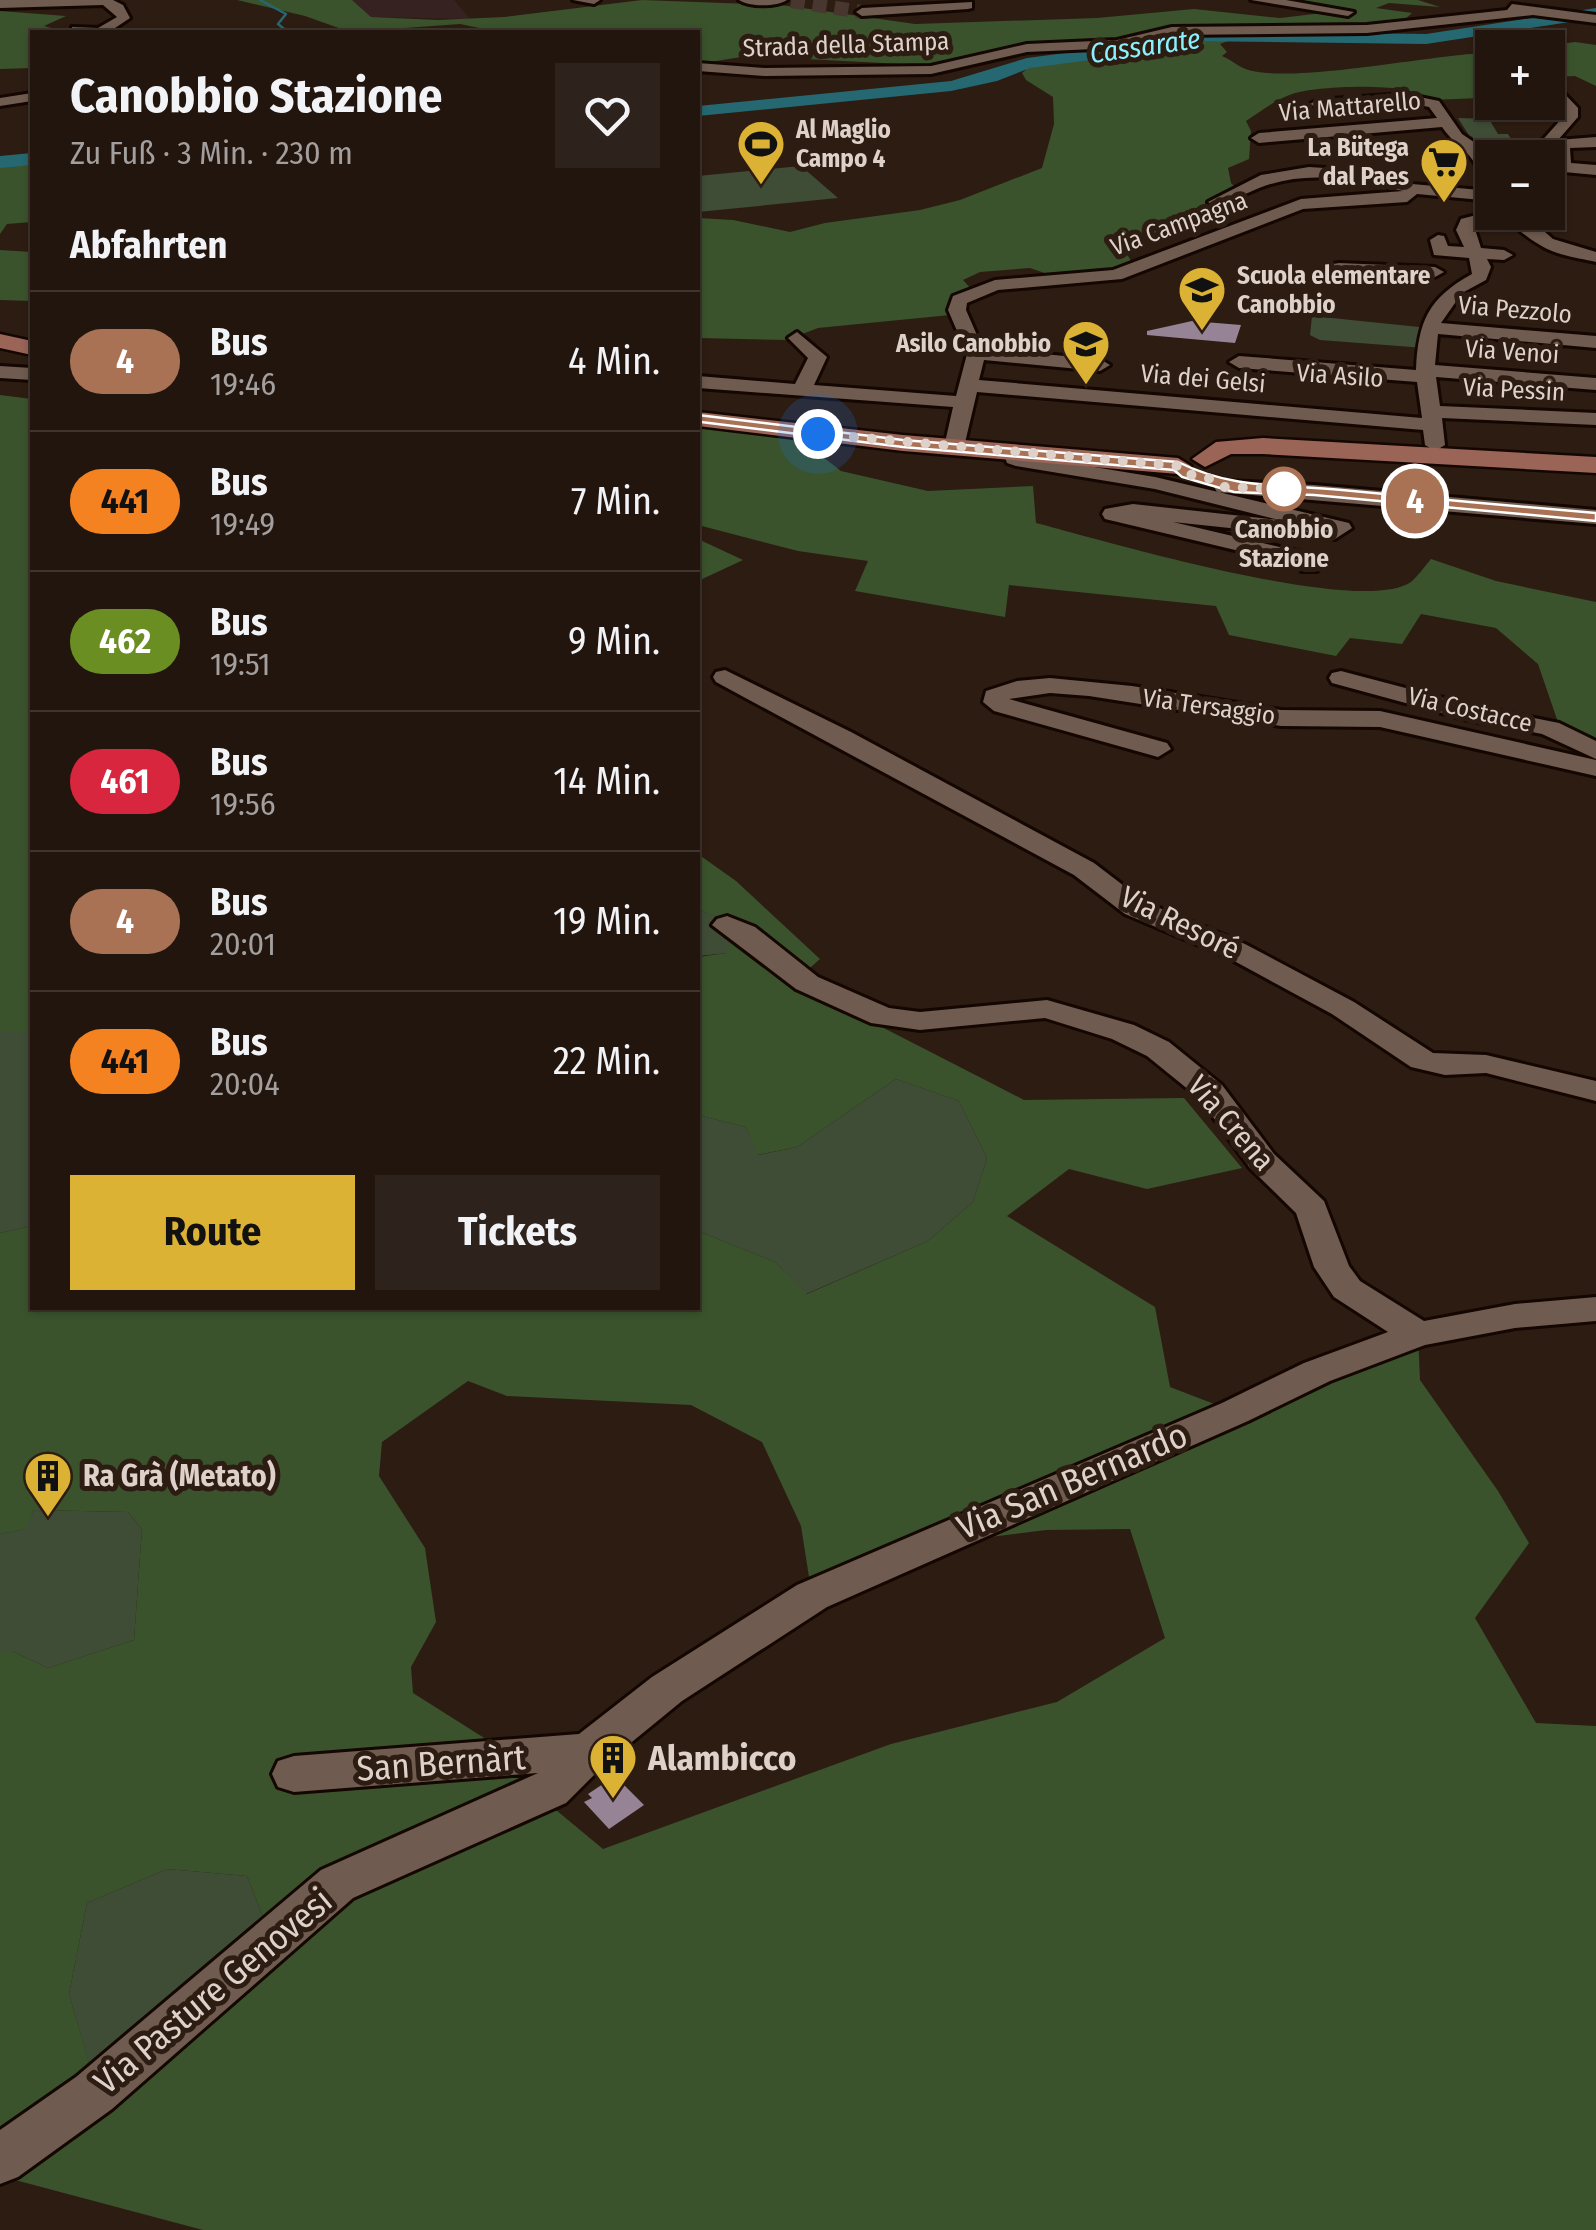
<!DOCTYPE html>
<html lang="de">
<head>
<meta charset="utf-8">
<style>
  :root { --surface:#22150e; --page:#2e221c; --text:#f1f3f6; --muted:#a29f9e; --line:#3f342e; --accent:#dbb233 }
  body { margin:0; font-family:"Fira Sans Condensed",sans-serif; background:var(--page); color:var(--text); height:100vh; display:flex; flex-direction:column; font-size:38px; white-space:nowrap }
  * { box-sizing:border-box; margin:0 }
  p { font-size:32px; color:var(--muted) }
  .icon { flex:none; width:55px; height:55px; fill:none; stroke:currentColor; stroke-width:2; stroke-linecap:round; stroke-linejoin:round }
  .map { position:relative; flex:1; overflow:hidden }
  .panel { position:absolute; left:30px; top:30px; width:670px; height:1280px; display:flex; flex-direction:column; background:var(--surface); border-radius:0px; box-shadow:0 2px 8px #0004,0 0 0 2px var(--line) }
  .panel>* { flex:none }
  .badge { padding:0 20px; border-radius:32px; font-size:35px; line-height:65px }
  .fabs { position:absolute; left:1475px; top:30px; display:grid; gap:20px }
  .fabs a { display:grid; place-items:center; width:90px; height:90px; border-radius:0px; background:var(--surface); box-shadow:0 2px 8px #0004,0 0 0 2px var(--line); font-size:50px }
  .you { position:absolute; width:50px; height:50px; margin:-25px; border:8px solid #fff; border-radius:50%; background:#1a73e8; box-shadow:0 0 0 15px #1a73e833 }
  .map>.badge { position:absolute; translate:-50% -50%; box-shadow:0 0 0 5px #fff }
  h2 { padding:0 40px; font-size:38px; line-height:90px }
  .round { display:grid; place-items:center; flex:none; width:105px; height:105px; border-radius:0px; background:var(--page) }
  .overview { display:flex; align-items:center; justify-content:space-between; height:170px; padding:0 40px }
  h1 { font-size:48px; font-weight:700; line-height:75px }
  .primary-button { display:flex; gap:20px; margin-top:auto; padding:20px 40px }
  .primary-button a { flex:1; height:115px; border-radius:0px; background:var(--accent); color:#111; font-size:40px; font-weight:700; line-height:115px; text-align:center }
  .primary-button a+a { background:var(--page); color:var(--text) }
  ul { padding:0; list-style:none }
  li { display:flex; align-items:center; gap:30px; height:140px; padding:0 40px; border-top:2px solid var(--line) }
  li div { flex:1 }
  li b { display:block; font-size:38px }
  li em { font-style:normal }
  li .badge { min-width:110px; font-weight:700; text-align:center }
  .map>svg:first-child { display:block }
</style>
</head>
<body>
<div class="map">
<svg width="1596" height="2230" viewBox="0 0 1596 2230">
  <rect width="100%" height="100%" fill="#2d1c12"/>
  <path fill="#352221" d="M 352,0 L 454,0 L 470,19 L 371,17 Z"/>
  <path fill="#3f4d37" d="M 1458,118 L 1489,119 L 1498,134 L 1508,134 L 1516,147 L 1475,145 Z
    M 801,166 L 838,198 L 698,212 L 698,176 Z
    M 1312,316 L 1429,328 L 1425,348 L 1320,340 L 1310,335 Z
    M 698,910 L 736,922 L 728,953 L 698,956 Z
    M 0,1032 L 32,1032 L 32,1226 L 0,1233 Z
    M 896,1079 L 959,1101 L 987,1158 L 973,1202 L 928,1241 L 806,1294 L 775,1262 L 698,1231 L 698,1115 L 746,1127 L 758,1155 L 797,1147 Z
    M 34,1510 L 128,1512 L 142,1529 L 134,1640 L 48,1668 L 12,1651 L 0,1651 L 0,1534 L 25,1529 Z
    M 167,1869 L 247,1876 L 268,1929 L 90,2067 L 69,1994 L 87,1903 Z"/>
  <path fill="#3a532c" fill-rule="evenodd" d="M 237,0 L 352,0 L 371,17 L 438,20 L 504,17 L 642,0 L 781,5 L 915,24 L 1097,18 L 1194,9 L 1280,18 L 1331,12 L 1272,0 L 1418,0 L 1440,7 L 1389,3 L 1376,8 L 1412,13 L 1403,21 L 1351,27 L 1188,26 L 1155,30 L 1116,41 L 1013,47 L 921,65 L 747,56 L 698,64 L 698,32 L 478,32 L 489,30 L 460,24 L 350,32 L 305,16 Z
    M 0,11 L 66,16 L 44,26 L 67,32 L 32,32 L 32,68 L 0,69 Z
    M 1232,35 L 1233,39 L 1220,44 L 1227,52 L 1222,56 C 1229,59 1236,64 1241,67 C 1279,88 1441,52 1492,53 L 1492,94 L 1480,98 L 1430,100 C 1412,81 1321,86 1295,93 C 1278,98 1261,111 1246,121 L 1251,131 L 1249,159 L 1228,168 L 1231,183 L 1239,191 L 1157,233 L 1129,241 L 1124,249 L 1134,266 L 1062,279 L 1030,268 L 980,272 L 963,280 L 973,291 L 950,315 L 818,328 L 787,340 L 698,338 L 698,218 L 733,220 L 790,232 L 825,223 L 920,210 L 960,200 L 1042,168 L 1054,124 L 1053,97 L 1026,80 L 1022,73 L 1034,63 L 1072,52 Z
    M 1575,42 L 1596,45 L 1596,86 L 1575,76 L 1548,77 L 1551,45 Z
    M 0,165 L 32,165 L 32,222 L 7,224 L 0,234 Z
    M 0,250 L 32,252 L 32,301 L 0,300 Z
    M 0,395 L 32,399 L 32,1032 L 0,1032 Z
    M 698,419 L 790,431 L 841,471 L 928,491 L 1033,486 L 1036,523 C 1102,540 1360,617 1411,582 C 1418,576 1425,566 1431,559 L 1496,581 L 1596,602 L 1596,751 L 1561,731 L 1538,664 L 1496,628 L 1421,614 L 1402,644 L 1350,638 L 1336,656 L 1229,635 L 1216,606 L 1009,585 L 1005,617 L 855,591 L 868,561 L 798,551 L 698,525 Z
    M 698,539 L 743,560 L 698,581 Z
    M 698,854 L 736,881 L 820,959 L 794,982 L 993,1084 L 1024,1100 L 1184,1098 L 1242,1168 L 1147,1189 L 1069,1169 L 1007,1216 L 1155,1307 L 1170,1387 L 1235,1412 L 1418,1334 L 1420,1380 L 1498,1491 L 1529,1543 L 1475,1618 L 1536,1723 L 1596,1726 L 1596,2230 L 203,2230 L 0,2176 L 0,1651 L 12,1651 L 48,1668 L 134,1640 L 142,1529 L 128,1512 L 34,1510 L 26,1529 L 0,1534 L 0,1233 L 32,1226 L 32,1308 L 698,1308 L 698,1231 L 775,1262 L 807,1294 L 928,1241 L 973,1202 L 987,1158 L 959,1101 L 896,1079 L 797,1147 L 757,1155 L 746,1127 L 698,1115 L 698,957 L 727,953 L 736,923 L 698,910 ZM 468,1381 L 507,1396 L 691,1405 L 762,1442 L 801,1526 L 812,1596 L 920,1546 L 1046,1530 L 1130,1529 L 1165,1638 L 1057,1702 L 891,1744 L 603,1849 L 550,1805 L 527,1765 L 413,1693 L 411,1667 L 436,1622 L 425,1548 L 379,1476 L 382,1442 ZM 167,1869 L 247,1876 L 268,1929 L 90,2066 L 69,1994 L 87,1903 Z"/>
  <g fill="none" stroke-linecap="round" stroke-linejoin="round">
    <path stroke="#256871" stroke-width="2.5" d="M 260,0 L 286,14 L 278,24 L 288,32
      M 1530,17 L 1538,20"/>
    <path fill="#256871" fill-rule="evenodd" d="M 1596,8 L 1596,18 L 1426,44 L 1188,41 L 1150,52 L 1030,68 L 997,81 L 951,91 L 698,116 L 698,106 L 951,81 L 1027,58 L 1148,42 L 1187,31 L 1426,34 Z
      M 32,153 L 32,165 L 0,168 L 0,156 Z"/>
  </g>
  <path fill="#968496" d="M 1192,321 L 1241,325 L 1235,343 L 1147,335 L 1147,331 Z
    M 615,1776 L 644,1805 L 609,1829 L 584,1802 L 592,1798 L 588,1794 Z"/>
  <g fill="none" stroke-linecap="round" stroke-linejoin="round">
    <path stroke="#47372e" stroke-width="14" stroke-dasharray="14 8" stroke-linecap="butt" d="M 791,1 L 862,12"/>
    <g stroke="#140601" stroke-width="6">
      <path id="minor" d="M 0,0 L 113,0 L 123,5 L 130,18 L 109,32 L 72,32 L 72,27 L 98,28 L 117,17 L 103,5 L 0,8 Z
        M 573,0 L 600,0 L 594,4 Z
        M 739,0 L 787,0 C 777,7 749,7 739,0 Z
        M 1251,0 L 1286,0 L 1354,12 L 1348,16 Z
        M 972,2 L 972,8 L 968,9 L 862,16 L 856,12 L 862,8 Z
        M 1512,4 L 1596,15 L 1596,23 L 1533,15 L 1367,33 L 1172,35 L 1117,48 L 1027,52 L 931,74 L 765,76 L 698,71 L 698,63 L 765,68 L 931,66 L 1027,44 L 1117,40 L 1172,27 L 1367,25 L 1507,10 Z
        M 1549,80 L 1559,80 L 1560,89 L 1578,108 L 1578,117 L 1558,140 L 1596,137 L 1596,147 L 1570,148 L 1571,163 L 1596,165 L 1596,175 L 1564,172 L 1548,177 L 1548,167 L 1555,161 L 1539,144 L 1564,116 L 1564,109 L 1548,92 Z
        M 32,93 L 32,101 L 0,106 L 0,98 Z
        M 1405,94 L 1439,101 L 1462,134 L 1487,151 L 1492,178 L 1482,177 C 1469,147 1459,151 1442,127 L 1259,143 L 1251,138 L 1259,133 L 1437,118 L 1429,107 L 1405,102 L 1317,108 L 1310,104 L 1317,100 Z
        M 1309,167 L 1356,170 L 1412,184 L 1492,191 L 1492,201 L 1417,194 L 1407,202 L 1303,209 L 1122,279 L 998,290 L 967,303 L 966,310 L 983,349 L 1100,359 L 1110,365 L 1100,371 L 984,360 L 979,380 L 1422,418 L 1417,382 L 1239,368 L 1229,362 L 1239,356 L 1416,370 C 1418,322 1428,298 1472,274 L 1469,258 L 1434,255 L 1430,240 L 1438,235 L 1444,236 L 1448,246 L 1464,247 L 1456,230 L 1461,219 L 1492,211 L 1522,212 L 1553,239 L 1596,252 L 1596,262 C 1579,258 1555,255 1540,245 C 1507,226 1519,215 1474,226 L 1481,248 L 1504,250 L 1513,255 L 1504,260 L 1487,259 L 1491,267 L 1486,280 L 1462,293 L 1441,323 L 1596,336 L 1596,348 L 1438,334 L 1435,365 L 1596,378 L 1596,390 L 1436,377 L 1440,406 L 1596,413 L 1596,425 L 1442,418 L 1445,445 L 1435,451 L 1425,445 L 1423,430 L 977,392 L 964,447 L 954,453 L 944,447 L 953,407 L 698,388 L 698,376 L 795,384 L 808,358 L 788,338 L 797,332 L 827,357 L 814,385 L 956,396 L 967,354 L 948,310 L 953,296 L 995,280 L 1113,270 L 1301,199 L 1403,191 C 1351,178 1300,168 1250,192 C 1236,198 1220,211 1208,202 L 1261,175 Z
        M 1339,263 L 1435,267 L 1444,272 L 1435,277 L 1333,272 L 1333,264 Z
        M 0,366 L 32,368 L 32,380 L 0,378 Z
        M 1013,446 L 1020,448 L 1027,456 L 1155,477 L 1349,523 L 1352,528 L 1335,539 L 1173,522 L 1327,558 L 1330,563 L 1317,571 L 1301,571 L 1298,565 L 1105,519 L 1102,514 L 1105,509 L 1133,504 L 1279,520 L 1155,489 L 1016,466 L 1007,463 L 1003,452 Z
        M 1225,481 L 1314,485 L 1596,510 L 1596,524 L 1217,492 L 1214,487 Z
        M 725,670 L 851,732 L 1094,863 L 1145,902 L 1245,944 L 1354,1002 L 1433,1053 L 1486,1055 L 1596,1081 L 1596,1101 L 1486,1073 L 1445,1075 L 1411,1067 L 1332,1014 L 1225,956 L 1125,914 L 1074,875 L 716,682 L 713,677 L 716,672 Z
        M 1341,671 L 1470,705 L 1559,723 L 1596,741 L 1596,759 L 1542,734 L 1468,720 L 1332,683 L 1329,678 L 1332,673 Z
        M 1050,678 L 1132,686 L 1281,710 L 1380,711 L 1596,760 L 1596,776 L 1380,727 L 1281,726 L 1089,696 L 1050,693 L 1009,699 L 1167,743 L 1171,749 L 1158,757 L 994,711 L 983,702 L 986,691 L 1017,681 Z
        M 727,916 L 755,927 L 818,977 L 889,1008 L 920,1012 L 1047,1000 L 1134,1025 L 1169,1042 L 1222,1085 L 1274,1154 L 1324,1201 L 1349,1266 L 1360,1281 L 1424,1321 L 1515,1304 L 1596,1297 L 1596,1321 L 1515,1328 L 1425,1345 L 1330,1381 L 1248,1421 L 827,1607 L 682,1701 L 605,1764 L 566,1803 L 353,1898 L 112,2109 L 18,2177 L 0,2184 L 0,2130 L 76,2077 L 321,1870 L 538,1773 L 294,1792 L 278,1787 L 272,1774 L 278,1761 L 294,1756 L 579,1734 L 652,1677 L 797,1585 L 1222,1403 L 1304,1363 L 1388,1332 L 1334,1297 L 1314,1267 L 1296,1213 L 1250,1168 L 1200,1099 L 1147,1056 L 1112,1039 L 1045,1018 L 920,1030 L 871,1023 L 796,989 L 712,925 L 717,919 Z"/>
    </g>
    <g stroke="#140601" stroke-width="5">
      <path id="major" d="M 0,334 L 32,341 L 32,355 L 0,348 Z
        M 698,412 L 903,435 L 1178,458 L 1191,466 L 1178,474 L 903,451 L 698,426 Z
        M 1263,438 L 1596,457 L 1596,473 L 1263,454 L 1231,454 L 1205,467 L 1192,459 L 1216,442 Z"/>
    </g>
    <use href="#minor" fill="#6f5b4f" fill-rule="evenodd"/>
    <use href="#major" fill="#9a6457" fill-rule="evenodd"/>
  </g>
  <path fill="#a97254" stroke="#fff" stroke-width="2.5" d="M 698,415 L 903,440 L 1178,462 C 1235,490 1279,484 1342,490 C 1427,498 1511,506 1596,513 L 1596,521 L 1314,495 L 1234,492 L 1182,477 L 1174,470 L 903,447 L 693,421 Z"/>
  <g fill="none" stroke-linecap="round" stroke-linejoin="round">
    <path stroke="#ddd1ca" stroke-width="10" stroke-dasharray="0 18" d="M 818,434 L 1178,466 L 1187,474 L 1208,478 L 1224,487 L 1284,489"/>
  </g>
  <defs>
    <g id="stadium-pin" transform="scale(2.5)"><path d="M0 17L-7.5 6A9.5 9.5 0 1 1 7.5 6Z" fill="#dbb233" stroke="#2d1c12"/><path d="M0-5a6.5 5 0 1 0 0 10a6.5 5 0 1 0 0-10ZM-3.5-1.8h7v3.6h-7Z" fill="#111"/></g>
    <g id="supermarket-pin" transform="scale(2.5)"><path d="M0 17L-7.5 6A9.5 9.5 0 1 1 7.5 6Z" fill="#dbb233" stroke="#2d1c12"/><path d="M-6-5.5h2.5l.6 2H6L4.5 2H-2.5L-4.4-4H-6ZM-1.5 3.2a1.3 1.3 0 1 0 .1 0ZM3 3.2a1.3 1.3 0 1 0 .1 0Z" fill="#111"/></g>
    <g id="school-pin" transform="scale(2.5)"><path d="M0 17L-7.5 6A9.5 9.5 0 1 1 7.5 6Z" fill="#dbb233" stroke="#2d1c12"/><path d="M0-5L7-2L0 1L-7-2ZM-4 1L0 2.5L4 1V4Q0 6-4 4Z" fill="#111"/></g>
    <g id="building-pin" transform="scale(2.5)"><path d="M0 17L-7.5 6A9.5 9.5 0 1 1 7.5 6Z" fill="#dbb233" stroke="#2d1c12"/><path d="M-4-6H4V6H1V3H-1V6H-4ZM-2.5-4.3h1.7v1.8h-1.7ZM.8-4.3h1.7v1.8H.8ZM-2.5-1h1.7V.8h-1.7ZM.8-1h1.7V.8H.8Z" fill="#111"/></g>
  </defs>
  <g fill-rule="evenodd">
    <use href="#stadium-pin" x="761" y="144"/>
    <use href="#supermarket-pin" x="1444" y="162"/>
    <use href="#school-pin" x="1202" y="290"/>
    <use href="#school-pin" x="1086" y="344"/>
    <use href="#building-pin" x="48" y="1476"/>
    <use href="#building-pin" x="613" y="1758"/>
  </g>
  <circle fill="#fff" stroke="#a97254" stroke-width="5" cx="1284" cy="489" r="20"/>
  <g text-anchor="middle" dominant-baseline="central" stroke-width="10" stroke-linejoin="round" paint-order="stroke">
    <g font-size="25" fill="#ddd1ca" stroke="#2d1c12">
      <text transform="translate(846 45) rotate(-2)">Strada della Stampa</text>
      <text transform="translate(1350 107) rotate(-5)">Via Mattarello</text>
      <text transform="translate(1179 224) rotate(-20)">Via Campagna</text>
      <text transform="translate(1515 310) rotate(5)">Via Pezzolo</text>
      <text transform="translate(1512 352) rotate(4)">Via Venoi</text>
      <text transform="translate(1340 376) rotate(4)">Via Asilo</text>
      <text transform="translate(1203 379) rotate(5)">Via dei Gelsi</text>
      <text transform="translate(1514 390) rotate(3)">Via Pessin</text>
      <text transform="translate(1209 707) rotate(8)">Via Tersaggio</text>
      <text transform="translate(1470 710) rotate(13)">Via Costacce</text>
    </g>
    <g font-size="25" font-weight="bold" fill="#ddd1ca" stroke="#2d1c12" text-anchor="start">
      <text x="796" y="130">Al Maglio<tspan x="796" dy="29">Campo 4</tspan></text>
      <text x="1409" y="148" text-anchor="end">La Bütega<tspan x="1409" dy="29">dal Paes</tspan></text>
      <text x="1237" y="276">Scuola elementare<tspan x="1237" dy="29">Canobbio</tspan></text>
      <text x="1051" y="344" text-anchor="end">Asilo Canobbio</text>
    </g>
    <g font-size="25" font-weight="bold" fill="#ddd1ca" stroke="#2d1c12">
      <text x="1284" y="530">Canobbio<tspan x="1284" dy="29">Stazione</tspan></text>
    </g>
    <g font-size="28" font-style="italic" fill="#89f0fe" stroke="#2d1c12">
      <text transform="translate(1145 46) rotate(-8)">Cassarate</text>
    </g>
    <g font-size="30" fill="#ddd1ca" stroke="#2d1c12">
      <text transform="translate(1180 923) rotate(26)">Via Resoré</text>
      <text transform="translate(1231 1123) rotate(49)">Via Crena</text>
    </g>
    <g font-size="30" font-weight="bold" fill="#ddd1ca" stroke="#2d1c12" text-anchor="start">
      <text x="83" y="1476">Ra Grà (Metato)</text>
    </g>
    <g font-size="35" fill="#ddd1ca" stroke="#2d1c12">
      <text transform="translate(1072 1481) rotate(-23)">Via San Bernardo</text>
      <text transform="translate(441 1763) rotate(-4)">San Bernàrt</text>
      <text transform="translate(213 1991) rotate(-40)">Via Pasture Genovesi</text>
    </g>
    <g font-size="35" font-weight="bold" fill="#ddd1ca" stroke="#2d1c12" text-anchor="start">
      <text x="648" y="1758">Alambicco</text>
    </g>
  </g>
</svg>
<div class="fabs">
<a>+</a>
<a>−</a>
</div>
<div class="you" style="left:818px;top:434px"></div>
<b class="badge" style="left:1415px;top:501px;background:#a97254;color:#fff">4</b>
<section class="panel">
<div class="overview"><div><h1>Canobbio Stazione</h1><p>Zu Fuß · 3 Min. · 230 m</p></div><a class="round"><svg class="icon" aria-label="heart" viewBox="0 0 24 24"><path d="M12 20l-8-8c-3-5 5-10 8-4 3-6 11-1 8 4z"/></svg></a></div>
<h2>Abfahrten</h2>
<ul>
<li><span class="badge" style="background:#a97254;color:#fff">4</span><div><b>Bus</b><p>19:46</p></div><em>4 Min.</em></li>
<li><span class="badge" style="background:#f58220;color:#111">441</span><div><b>Bus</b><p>19:49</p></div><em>7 Min.</em></li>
<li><span class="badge" style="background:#6b8e23;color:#fff">462</span><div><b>Bus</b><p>19:51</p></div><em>9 Min.</em></li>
<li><span class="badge" style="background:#d7263d;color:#fff">461</span><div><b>Bus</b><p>19:56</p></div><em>14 Min.</em></li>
<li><span class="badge" style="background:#a97254;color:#fff">4</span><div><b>Bus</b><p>20:01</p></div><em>19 Min.</em></li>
<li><span class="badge" style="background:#f58220;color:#111">441</span><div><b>Bus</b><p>20:04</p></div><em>22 Min.</em></li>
</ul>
<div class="primary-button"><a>Route</a><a>Tickets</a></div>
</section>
</div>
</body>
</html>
